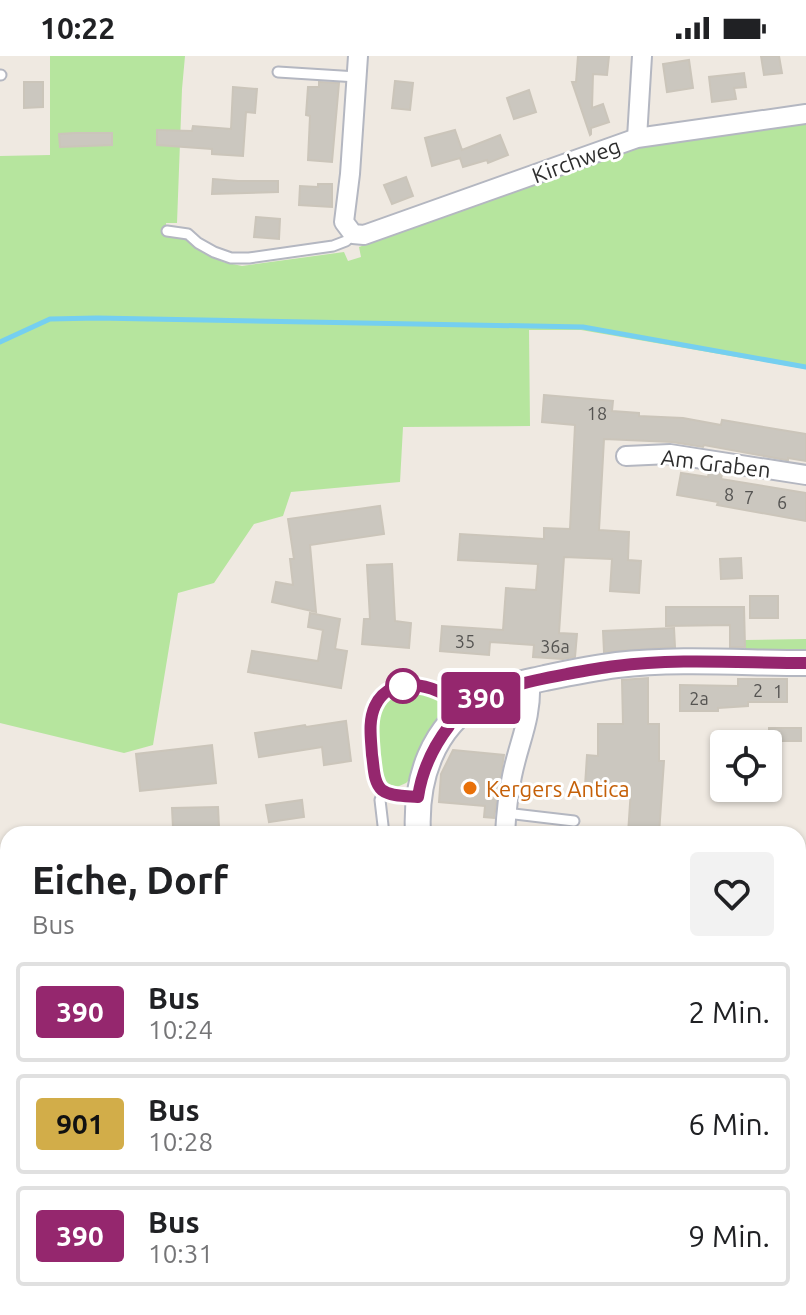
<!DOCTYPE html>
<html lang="de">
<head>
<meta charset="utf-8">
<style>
  :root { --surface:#fff; --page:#f2f2f2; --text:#202124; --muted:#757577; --line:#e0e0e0 }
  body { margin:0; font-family:Ubuntu,sans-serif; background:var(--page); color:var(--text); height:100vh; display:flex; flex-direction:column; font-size:30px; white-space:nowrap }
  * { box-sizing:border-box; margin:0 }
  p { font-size:26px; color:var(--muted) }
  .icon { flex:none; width:44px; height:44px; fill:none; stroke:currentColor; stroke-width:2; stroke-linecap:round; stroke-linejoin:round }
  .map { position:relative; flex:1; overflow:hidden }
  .sheet { position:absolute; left:0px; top:770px; width:806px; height:490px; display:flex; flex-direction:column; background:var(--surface); border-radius:24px 24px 0 0; box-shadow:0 2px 6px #0004 }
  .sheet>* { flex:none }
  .badge { padding:0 16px; border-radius:6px; font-size:28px; line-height:52px }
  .tools { position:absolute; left:710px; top:674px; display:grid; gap:16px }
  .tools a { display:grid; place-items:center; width:72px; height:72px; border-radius:8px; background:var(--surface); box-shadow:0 2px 6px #0004; font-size:40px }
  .map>.badge { position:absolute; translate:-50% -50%; box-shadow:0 0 0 4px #fff }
  .round { display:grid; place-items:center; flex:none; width:84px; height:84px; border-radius:8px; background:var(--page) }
  .summary { display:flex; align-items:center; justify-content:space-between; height:136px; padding:0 32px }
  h1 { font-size:38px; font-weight:700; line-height:60px }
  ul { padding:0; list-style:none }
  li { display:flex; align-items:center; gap:24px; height:100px; margin:0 16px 12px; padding:0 16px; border:4px solid var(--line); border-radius:8px }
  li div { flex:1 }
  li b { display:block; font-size:30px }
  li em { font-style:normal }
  li .badge { min-width:88px; font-weight:700; text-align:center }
  .status { display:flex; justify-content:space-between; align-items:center; height:56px; padding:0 40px; background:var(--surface); direction:ltr }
  .status svg { height:22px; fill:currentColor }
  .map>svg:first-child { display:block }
</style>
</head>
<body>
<div class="status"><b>10:22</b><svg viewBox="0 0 49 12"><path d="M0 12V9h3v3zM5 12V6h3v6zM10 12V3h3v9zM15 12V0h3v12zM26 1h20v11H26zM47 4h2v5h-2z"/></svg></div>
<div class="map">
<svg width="806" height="1259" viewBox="0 0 806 1259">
  <rect width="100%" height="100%" fill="#efe9e1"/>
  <path fill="#b6e59e" d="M 50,0 L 185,0 L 182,33 L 177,167 L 166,167 L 167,180 L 182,181 L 193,189 L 223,206 L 242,210 L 344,196 L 348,205 L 361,201 L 359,191 L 633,91 L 806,66 L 806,313 L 581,274 L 529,274 L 530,370 L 403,371 L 400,426 L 291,436 L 283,460 L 254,468 L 214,527 L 178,537 L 153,689 L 124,697 L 0,667 L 0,100 L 50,99 Z
    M 806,583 L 806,598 L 721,594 L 745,593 L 745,584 Z
    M 413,634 C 427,637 447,638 446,655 L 411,722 L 406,727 L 397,731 L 386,727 L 381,722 L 376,682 L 378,656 L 386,645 L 399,637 Z
    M 0,813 L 8,814 L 8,1252 L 71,1252 L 72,1259 L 0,1259 Z"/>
  <path fill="#c8d9b8" d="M 798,834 L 806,835 L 806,993 L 798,993 Z"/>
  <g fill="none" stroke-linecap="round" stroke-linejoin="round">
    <path stroke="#75cff0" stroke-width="5" d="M 0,286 L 50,263 L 97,262 L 583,271 L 806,311
      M 0,1012 L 2,1012
      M 798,1101 L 806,1101"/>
  </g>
  <path fill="#cbc7bf" stroke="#cbc5ba" stroke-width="2" d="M 578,0 L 609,0 L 607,19 L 593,18 L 592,52 L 603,48 L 609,66 L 591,72 L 591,78 L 590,79 L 572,26 L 576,26 Z
    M 761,0 L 779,0 L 782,17 L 764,19 Z
    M 689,4 L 693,32 L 667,36 L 663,8 Z
    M 744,17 L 746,31 L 734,32 L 736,43 L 712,46 L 709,21 Z
    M 395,25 L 413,27 L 410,54 L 392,52 Z
    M 24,26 L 43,26 L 43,51 L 24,52 Z
    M 319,26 L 339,27 L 332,106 L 308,104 L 310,60 L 306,59 L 308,31 L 319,31 Z
    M 233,31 L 257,33 L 255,57 L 246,56 L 243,100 L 212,98 L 212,93 L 157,89 L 157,74 L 192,75 L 193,70 L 231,73 Z
    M 529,34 L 536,56 L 514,63 L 507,42 Z
    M 455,74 L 462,94 L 500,79 L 508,99 L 488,107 L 487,104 L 463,111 L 460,102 L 432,110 L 425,82 Z
    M 75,77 L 112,77 L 112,89 L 60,91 L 59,78 Z
    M 406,121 L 413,140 L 392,148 L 384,129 Z
    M 213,123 L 238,125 L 278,125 L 278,136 L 212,138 Z
    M 318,128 L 332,128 L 332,151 L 299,149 L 300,130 L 318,131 Z
    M 256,161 L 280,163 L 279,183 L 254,181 Z
    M 544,339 L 613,345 L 612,355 L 639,357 L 639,360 L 683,362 L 721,369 L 722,364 L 806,378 L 806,405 L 788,402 L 788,404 L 786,404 L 704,389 L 703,391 L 672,386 L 604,383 L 599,474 L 629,476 L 628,504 L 641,505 L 639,537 L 610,535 L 612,503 L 564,501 L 559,577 L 577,578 L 575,601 L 563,603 L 533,601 L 534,589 L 490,586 L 489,599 L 440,595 L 442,570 L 503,574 L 506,532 L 536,534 L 538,508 L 458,504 L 460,478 L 544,483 L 544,472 L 570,473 L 575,369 L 542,366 Z
    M 709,416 L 722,418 L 721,423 L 806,437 L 806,465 L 717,449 L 718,446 L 677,439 L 681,417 L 708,421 Z
    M 380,450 L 384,478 L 310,489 L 316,556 L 272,546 L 276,526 L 293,529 L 290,503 L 294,503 L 288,463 Z
    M 741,502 L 742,522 L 721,523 L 720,503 Z
    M 392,508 L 395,565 L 411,567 L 409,592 L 362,588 L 364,563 L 370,563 L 367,509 Z
    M 750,540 L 778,540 L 778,562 L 750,562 Z
    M 666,551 L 744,551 L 745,591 L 730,591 L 730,569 L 666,570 Z
    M 310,557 L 340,563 L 335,593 L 347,595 L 341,632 L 248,616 L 252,595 L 318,605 L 323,574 L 308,571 Z
    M 674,572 L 675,591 L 604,596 L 603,575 Z
    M 648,622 L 648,668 L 659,668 L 659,705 L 664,705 L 659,778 L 628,778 L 631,733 L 585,730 L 587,699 L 598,700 L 598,668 L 623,668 L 622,624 Z
    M 738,623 L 787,623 L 787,646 L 748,646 L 748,650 L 718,652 L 718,655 L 680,655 L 680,629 L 738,630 Z
    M 346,665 L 351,705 L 324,709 L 322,691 L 259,701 L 255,677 L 305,669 L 306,671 Z
    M 769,672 L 801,672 L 801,685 L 769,685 Z
    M 212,689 L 216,727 L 140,735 L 136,698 Z
    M 453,694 L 504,699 L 494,762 L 484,761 L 485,750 L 439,746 L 441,718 Z
    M 302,744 L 304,761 L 269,766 L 266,749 Z
    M 218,751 L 219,771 L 173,772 L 172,752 Z"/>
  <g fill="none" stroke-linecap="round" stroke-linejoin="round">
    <g stroke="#b4b7c1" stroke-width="13">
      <path id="service" d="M 278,16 L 357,21
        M 0,19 L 1,19
        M 167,175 L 188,178 L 198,187 L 214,196 L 231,202 L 249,202 L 333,190 L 346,185 L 353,178
        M 384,735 L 380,744 L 384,778
        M 418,741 C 407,740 391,741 382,734 C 373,726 374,710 373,699 C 371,681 367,661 377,645 C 397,616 445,630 463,653
        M 506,757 L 574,765"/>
    </g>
    <g stroke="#b4b7c1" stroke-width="22">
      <path id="minor" d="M 358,0 L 350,118 L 344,166 L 353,178 L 364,179 L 637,82 L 806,58
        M 637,82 L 642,0
        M 626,400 L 670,398 L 806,419
        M 505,778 C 506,759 508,739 512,720 C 519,685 532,663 530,625
        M 460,1259 L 461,1252"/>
    </g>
    <g stroke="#b4b7c1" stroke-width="28">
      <path id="secondary" d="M 418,778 C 415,723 432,671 481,642 C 500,631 524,627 545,622 C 569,617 593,612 617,609 C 679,602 744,607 806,607
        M 425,1259 L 425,1252"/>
    </g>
    <use href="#service" stroke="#fff" stroke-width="9"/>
    <use href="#minor" stroke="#fff" stroke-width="18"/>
    <use href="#secondary" stroke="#fff" stroke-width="24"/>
  </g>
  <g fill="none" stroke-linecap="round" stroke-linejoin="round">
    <g stroke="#fff" stroke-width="18">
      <path id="line" d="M 449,670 C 433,691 422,714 418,741 C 407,740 391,741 382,734 C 373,726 374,710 372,699 C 371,682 368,665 375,650 C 392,614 444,630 464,654 C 496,631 529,625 567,618 C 583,615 599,612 616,610 C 676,602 744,607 806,607"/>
    </g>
    <use href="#line" stroke="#95276e" stroke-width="12"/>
  </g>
  <circle fill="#fff" stroke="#95276e" stroke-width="4" cx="403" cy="630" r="16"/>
  <circle fill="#e8710a" stroke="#fff" stroke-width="3" cx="470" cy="732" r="8"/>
  <g text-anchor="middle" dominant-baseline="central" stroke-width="6" stroke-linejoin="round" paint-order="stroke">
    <g font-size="18" fill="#555452">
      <text x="597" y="357">18</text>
      <text x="729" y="438">8</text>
      <text x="749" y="441">7</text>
      <text x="782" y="446">6</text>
      <text x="465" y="585">35</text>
      <text x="555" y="590">36a</text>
      <text x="758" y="634">2</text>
      <text x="778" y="635">1</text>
      <text x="699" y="642">2a</text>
    </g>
    <g font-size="22" fill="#2e2e2e" stroke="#fff">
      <text transform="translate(576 104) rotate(-20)">Kirchweg</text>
      <text transform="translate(716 407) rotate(7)">Am Graben</text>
    </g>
    <g font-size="22" fill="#c56008" stroke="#fff" text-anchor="start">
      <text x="486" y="732">Kergers Antica</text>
    </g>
  </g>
</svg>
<div class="tools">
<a><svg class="icon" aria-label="locate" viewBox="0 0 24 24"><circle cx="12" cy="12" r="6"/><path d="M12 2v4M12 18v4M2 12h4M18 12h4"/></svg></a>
</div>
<b class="badge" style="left:481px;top:642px;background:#95276e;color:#fff">390</b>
<section class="sheet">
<div class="summary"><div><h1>Eiche, Dorf</h1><p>Bus</p></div><a class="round"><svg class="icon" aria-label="heart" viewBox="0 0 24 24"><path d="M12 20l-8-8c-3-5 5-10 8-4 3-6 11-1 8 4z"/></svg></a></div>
<ul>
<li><span class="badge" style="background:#95276e;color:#fff">390</span><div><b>Bus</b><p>10:24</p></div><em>2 Min.</em></li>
<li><span class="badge" style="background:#d2ad49;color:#111">901</span><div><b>Bus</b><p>10:28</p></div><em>6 Min.</em></li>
<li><span class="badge" style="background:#95276e;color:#fff">390</span><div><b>Bus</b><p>10:31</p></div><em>9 Min.</em></li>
</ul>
</section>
</div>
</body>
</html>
